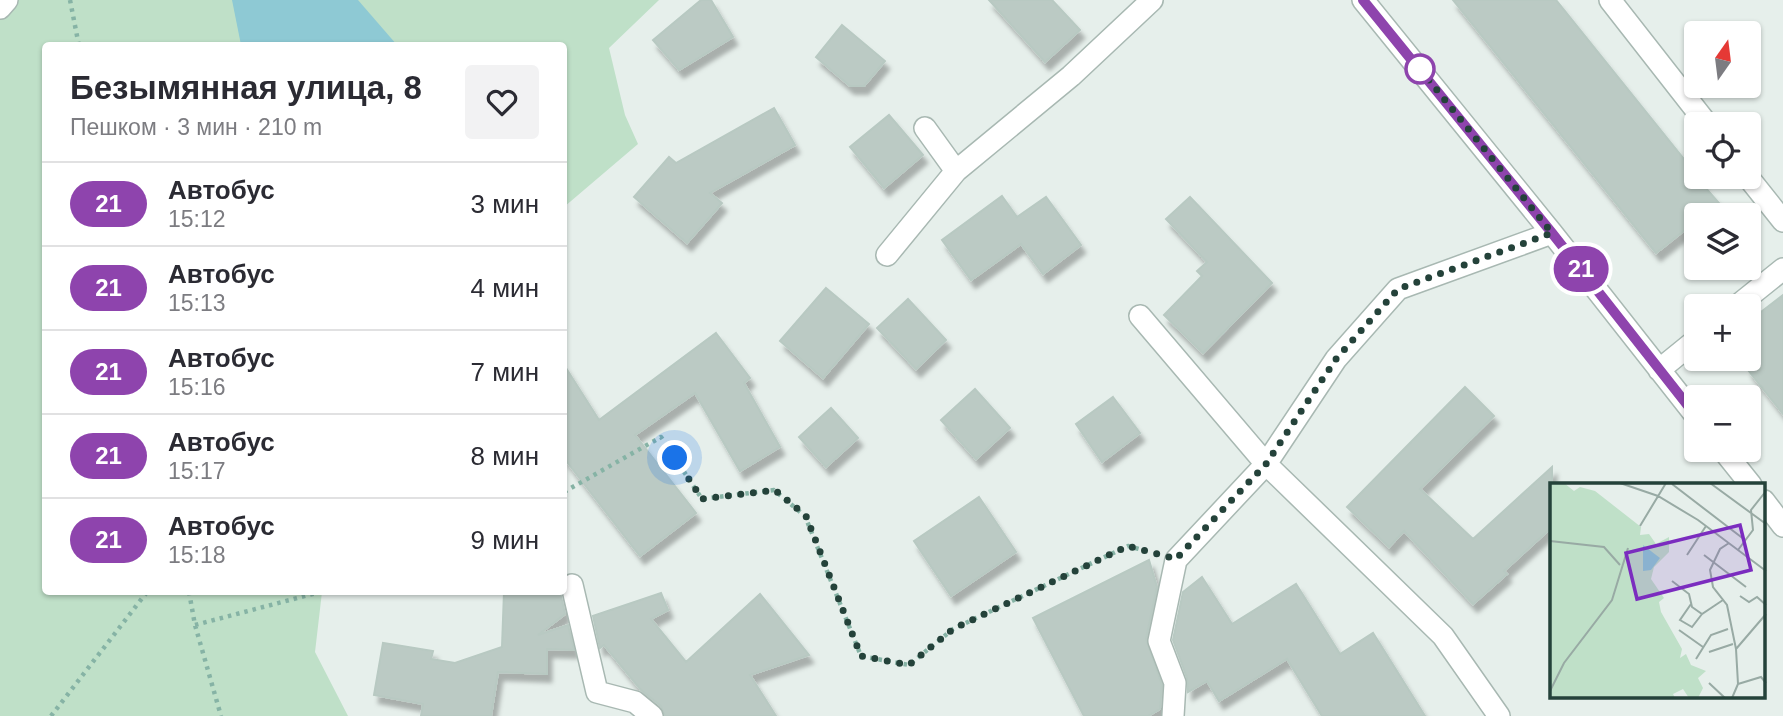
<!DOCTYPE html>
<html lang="ru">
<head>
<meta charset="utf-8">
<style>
  :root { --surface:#fff; --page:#f2f2f3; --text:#2b2b33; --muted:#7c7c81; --line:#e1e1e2 }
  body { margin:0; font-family:Helvetica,sans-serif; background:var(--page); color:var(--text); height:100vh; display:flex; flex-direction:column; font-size:26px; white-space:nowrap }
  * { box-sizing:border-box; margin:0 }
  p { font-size:23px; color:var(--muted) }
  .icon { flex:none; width:38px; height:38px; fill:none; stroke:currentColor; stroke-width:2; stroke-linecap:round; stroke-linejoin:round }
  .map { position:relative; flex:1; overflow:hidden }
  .drawer { position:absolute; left:42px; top:42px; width:525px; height:553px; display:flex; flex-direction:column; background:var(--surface); border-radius:7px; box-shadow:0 2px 5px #0004 }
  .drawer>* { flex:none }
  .badge { padding:0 14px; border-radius:23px; font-size:24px; line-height:46px }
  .needle { width:46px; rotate:14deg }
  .fabs { position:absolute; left:1684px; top:21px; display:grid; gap:14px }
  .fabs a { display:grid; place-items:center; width:77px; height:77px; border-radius:7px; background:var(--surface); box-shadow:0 2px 5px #0004; font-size:35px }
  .you { position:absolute; width:35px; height:35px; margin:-18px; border:5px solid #fff; border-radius:50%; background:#1a73e8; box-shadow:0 0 0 10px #1a73e833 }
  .map>.badge { position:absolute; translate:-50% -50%; box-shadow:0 0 0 4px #fff }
  .round { display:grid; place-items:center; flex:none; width:74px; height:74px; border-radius:7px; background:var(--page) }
  .overview { display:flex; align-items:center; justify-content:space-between; height:119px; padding:0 28px }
  h1 { font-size:33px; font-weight:700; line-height:52px }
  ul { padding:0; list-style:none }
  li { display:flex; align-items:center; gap:21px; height:84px; padding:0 28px; border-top:2px solid var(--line) }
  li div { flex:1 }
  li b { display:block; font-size:26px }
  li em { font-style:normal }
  li .badge { min-width:77px; font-weight:700; text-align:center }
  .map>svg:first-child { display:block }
</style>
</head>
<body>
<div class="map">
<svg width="1783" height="716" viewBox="0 0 1783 716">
  <defs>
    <filter id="shadow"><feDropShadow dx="4.5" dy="8" stdDeviation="2" flood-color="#0004"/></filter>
  </defs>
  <rect width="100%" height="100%" fill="#e6efeb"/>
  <path fill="#bfe0c8" d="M 0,0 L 659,0 L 609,48 L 625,115 L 638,144 L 564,207 L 564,46 L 46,46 L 46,592 L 322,592 L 315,652 L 348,716 L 0,716 Z"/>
  <path fill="#8ec9d4" d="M 232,0 L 358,0 L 397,45 L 241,45 Z"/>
  <path fill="#bbcac4" stroke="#b8c9c2" stroke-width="2" filter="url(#shadow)" d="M 701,0 L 711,0 L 733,37 L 679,70 L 653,40 Z
    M 989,0 L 1052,0 L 1080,30 L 1045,62 Z
    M 1453,0 L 1556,0 L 1696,174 L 1696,177 L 1719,203 L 1703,215 L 1696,215 L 1696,221 L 1656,253 Z
    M 842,25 L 885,61 L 864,86 L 850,86 L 816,57 Z
    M 774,108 L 795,145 L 710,193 L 722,203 L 687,243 L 634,197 L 669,157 L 676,163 Z
    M 889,115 L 923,155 L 884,188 L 850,147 Z
    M 1002,196 L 1017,217 L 1046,197 L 1081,245 L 1043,274 L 1021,244 L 971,280 L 942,240 Z
    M 1190,197 L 1272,283 L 1203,353 L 1164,315 L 1202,276 L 1197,271 L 1207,262 L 1166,219 Z
    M 826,288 L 869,324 L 823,378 L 780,341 Z
    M 1783,295 L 1783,414 L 1748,370 L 1748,322 Z
    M 908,299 L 946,340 L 916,369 L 877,328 Z
    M 716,333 L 750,378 L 744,383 L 780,447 L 740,471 L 695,393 L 635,435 L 696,513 L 640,556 L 564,458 L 564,365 L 599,420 Z
    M 1465,387 L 1494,416 L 1420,489 L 1473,539 L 1552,467 L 1552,527 L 1504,571 L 1507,574 L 1473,604 L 1404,531 L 1389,547 L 1347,507 Z
    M 975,389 L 1010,428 L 976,459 L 941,420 Z
    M 1113,397 L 1140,433 L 1102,462 L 1076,424 Z
    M 831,408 L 858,438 L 826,467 L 799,437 Z
    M 979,497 L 1016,552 L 951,596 L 914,541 Z
    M 1149,560 L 1157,587 L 1146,639 L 1162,685 L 1160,709 L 1148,716 L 1084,716 L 1033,618 Z
    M 1202,577 L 1232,624 L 1296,584 L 1340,654 L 1373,633 L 1425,716 L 1322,716 L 1287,659 L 1219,701 L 1207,681 L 1188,692 L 1187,678 L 1173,640 L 1183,592 Z
    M 504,592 L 560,592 L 565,614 L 538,635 L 568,625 L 574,650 L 547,649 L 547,674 L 498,672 L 491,716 L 421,716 L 423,704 L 374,695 L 383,643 L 433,651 L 431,659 L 455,663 L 502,647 Z
    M 661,593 L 668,610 L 651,619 L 686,662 L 760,594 L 809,655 L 750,675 L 776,716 L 665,716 L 661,706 L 641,690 L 604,645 L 600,648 L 593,616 Z"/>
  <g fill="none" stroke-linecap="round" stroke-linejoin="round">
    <g stroke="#a8b8b2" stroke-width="24">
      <path id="lane" d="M 1610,0 L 1707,124
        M 0,8 L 7,0
        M 925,128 L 956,171
        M 1748,177 L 1783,221
        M 887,255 L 956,171 L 1071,76 L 1152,0"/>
    </g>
    <g stroke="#a8b8b2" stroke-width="24">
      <path id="street" d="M 1363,0 L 1552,233 L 1696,416
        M 1737,306 L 1783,269
        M 1140,316 L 1266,464 L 1443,636 L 1499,716
        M 1659,370 L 1696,340
        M 1723,450 L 1751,485
        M 1764,501 L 1783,526
        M 572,585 L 597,692 L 635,702 L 652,716
        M 1173,716 L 1175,683 L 1159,641 L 1176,560 L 1266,464 L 1336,359 L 1398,289 L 1552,233"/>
    </g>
    <path stroke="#86b3a5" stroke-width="4.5" stroke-dasharray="3.5 5" stroke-linecap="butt" d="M 70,0 L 79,46
      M 564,492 L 661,437 L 702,499 L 774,490 L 805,516 L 861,656 L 909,665 L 953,629 L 1128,546 L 1146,551
      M 189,592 L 195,625 L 221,716
      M 195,625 L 320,592
      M 51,716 L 147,592"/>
    <use href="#lane" stroke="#fff" stroke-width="21"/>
    <use href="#street" stroke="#fff" stroke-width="21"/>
  </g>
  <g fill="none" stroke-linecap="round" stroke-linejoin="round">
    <g stroke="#fff" stroke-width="16">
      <path id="line" d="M 1363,0 L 1552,233 L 1696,416"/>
    </g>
    <use href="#line" stroke="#8e44ad" stroke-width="10"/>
    <path stroke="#24423a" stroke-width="7" stroke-dasharray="0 12.6" d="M 675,458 L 702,499 L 775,490 L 806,516 L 861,656 L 909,665 L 953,629 L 1128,546 L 1176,559 L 1266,464 L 1336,359 L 1398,289 L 1552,233 L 1420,69"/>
  </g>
  <circle fill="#fff" stroke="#8e44ad" stroke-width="3.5" cx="1420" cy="69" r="14"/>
  <g transform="translate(1550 483)">
    <rect width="215" height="215" fill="#e6efeb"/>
    <path d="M 0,0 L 14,0 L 24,8 L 30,4 L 45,8 L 91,44 L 90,52 L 99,51 L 106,61 L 119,54 L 119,69 L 104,84 L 101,96 L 114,115 L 109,119 L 111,129 L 132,166 L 130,175 L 136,171 L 141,182 L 156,188 L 148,195 L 153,205 L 148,215 L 139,215 L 133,206 L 123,211 L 125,215 L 0,215 Z" fill="#bfe0c8"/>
    <path d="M 93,62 L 110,75 L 101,87 L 93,88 Z" fill="#8ec9d4"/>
    <path fill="none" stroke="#98aaa4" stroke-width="2" d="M 70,0 L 108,13 L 148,37 L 216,88M 160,0 L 216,41M 122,1 L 195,57M 90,43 L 116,0M 0,58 L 54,64 L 70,82M 179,60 L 170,66 L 160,87 L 163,104 L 177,122 L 186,166 L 188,201 L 182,215M 188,67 L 203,47 L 201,27 L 216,8M 137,72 L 156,43M 154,72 L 196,104M 122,98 L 139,111 L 142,124 L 152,131 L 173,117M 190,113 L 199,119 L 207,114 L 216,122M 141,121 L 130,137 L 142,144 L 152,131M 129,147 L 153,164M 186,166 L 216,131M 159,169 L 183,161M 146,176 L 161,152 L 178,146M 159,200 L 175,215M 188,201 L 211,194 L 216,200M 0,208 L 14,180 L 62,117 L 78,65"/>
    <path fill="#7b2cbf" fill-opacity="0.15" stroke="#7b2cbf" stroke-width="3.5" d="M 190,42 L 201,87 L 87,116 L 76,70 Z"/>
    <rect width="215" height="215" fill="none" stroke="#24423a" stroke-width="3.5"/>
  </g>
</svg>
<div class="fabs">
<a><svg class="needle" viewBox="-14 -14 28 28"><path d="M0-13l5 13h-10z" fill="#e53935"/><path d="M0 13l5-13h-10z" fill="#7c7c81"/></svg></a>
<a><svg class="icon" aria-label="locate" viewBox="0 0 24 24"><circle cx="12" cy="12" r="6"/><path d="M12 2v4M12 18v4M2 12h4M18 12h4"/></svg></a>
<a><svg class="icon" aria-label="layers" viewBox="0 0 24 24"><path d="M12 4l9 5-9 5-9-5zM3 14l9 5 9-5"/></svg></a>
<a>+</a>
<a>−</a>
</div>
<div class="you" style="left:675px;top:458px"></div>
<b class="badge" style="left:1581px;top:269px;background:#8e44ad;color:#fff">21</b>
<section class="drawer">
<div class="overview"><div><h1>Безымянная улица, 8</h1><p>Пешком · 3 мин · 210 m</p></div><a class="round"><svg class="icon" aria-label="heart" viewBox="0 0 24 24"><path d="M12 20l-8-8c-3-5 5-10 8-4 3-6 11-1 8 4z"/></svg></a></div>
<ul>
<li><span class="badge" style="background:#8e44ad;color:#fff">21</span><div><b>Автобус</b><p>15:12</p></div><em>3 мин</em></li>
<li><span class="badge" style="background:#8e44ad;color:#fff">21</span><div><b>Автобус</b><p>15:13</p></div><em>4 мин</em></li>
<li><span class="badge" style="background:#8e44ad;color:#fff">21</span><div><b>Автобус</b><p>15:16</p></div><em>7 мин</em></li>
<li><span class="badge" style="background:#8e44ad;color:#fff">21</span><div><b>Автобус</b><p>15:17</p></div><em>8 мин</em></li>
<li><span class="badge" style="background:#8e44ad;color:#fff">21</span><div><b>Автобус</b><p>15:18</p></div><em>9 мин</em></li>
</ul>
</section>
</div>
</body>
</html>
